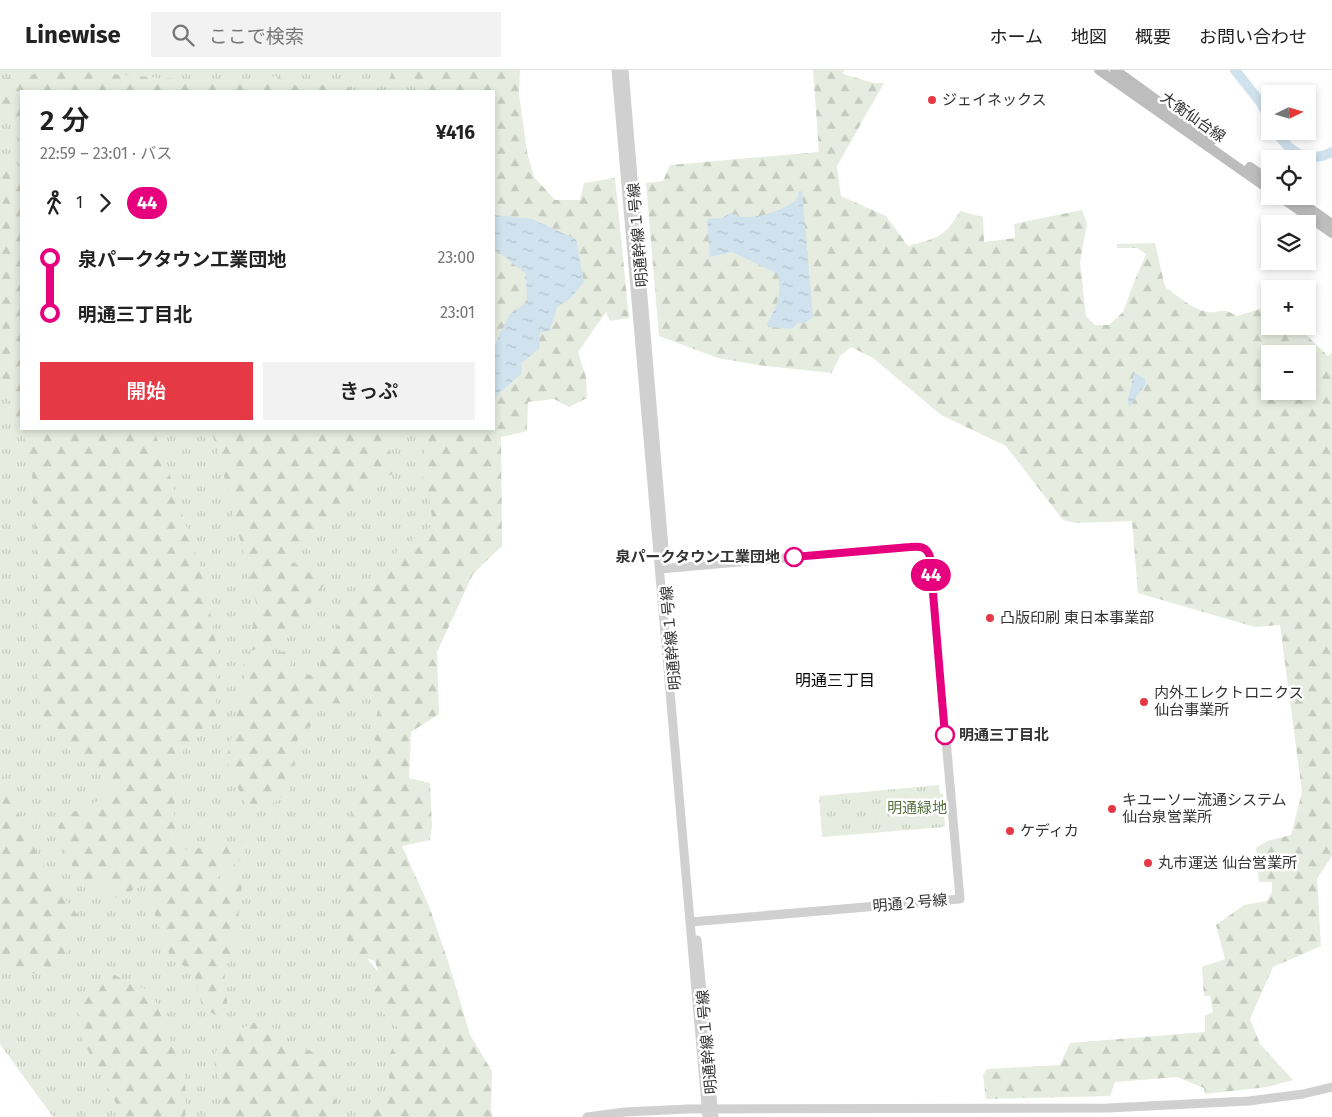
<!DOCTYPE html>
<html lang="ja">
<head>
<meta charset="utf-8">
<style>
  :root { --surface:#fff; --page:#f2f2f2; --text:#222; --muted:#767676; --line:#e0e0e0; --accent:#e63946 }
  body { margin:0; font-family:"Fira Sans","Noto Sans JP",sans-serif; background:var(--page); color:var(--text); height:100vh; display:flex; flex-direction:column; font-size:19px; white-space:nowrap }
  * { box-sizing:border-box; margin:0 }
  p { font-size:16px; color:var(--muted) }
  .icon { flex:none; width:28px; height:28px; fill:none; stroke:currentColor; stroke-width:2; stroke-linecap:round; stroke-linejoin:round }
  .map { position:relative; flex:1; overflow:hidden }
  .side { position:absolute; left:20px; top:20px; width:475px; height:340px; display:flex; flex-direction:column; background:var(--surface); border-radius:0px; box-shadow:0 2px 8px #0003 }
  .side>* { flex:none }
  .badge { padding:0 10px; border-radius:16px; font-size:18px; line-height:32px }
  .needle { width:32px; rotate:85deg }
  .fabs { position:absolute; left:1261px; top:15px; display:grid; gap:10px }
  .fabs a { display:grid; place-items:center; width:55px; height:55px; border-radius:0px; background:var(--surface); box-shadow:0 2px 8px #0003; font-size:25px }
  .map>.badge { position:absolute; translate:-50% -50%; box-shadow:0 0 0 2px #fff }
  .legs { display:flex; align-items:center; gap:8px; height:55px; padding:0 20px; font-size:16px }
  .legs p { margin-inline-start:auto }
  .head { display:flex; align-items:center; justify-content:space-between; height:85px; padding:0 20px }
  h1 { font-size:28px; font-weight:600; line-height:38px }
  .primary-button { display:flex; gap:10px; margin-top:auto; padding:10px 20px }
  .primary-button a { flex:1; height:58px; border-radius:0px; background:var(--accent); color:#fff; font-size:20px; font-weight:600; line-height:58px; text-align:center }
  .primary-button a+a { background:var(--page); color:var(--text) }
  ul { padding:0 20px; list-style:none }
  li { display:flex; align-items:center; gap:18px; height:55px; font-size:19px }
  li i { display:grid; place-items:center; width:8px; height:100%; margin:0 6px; background:currentColor }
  li i::after { content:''; width:12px; height:12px; margin:-6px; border:4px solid; border-radius:50%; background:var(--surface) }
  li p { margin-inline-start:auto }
  li:first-child i { background:linear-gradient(#0000 50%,currentColor 0) }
  li:last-child i { background:linear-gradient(currentColor 50%,#0000 0) }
  header { display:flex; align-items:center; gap:30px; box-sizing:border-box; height:70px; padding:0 25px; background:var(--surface); border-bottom:1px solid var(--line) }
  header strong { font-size:24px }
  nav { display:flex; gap:28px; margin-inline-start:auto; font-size:18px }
  .search { width:350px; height:45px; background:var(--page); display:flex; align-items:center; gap:12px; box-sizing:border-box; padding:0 18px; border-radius:0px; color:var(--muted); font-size:19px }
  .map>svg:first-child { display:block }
</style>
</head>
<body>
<header>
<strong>Linewise</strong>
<div class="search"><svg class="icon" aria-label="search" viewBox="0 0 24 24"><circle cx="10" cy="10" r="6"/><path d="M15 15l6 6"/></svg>ここで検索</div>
<nav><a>ホーム</a><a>地図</a><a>概要</a><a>お問い合わせ</a></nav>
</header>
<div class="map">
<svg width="1332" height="1047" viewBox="0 0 1332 1047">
  <defs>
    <pattern id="grass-tufts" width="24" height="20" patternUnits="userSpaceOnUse" patternTransform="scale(1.25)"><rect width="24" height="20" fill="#e6ecdf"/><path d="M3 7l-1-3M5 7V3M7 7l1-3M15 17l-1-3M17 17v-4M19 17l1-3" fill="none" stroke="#c6cbc0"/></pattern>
    <pattern id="forest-firs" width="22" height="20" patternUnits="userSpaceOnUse" patternTransform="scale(1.25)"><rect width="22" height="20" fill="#e6ecdf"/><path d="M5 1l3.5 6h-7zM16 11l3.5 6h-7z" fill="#c6cbc0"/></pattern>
    <pattern id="water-ripples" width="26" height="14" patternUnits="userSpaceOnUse" patternTransform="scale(1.25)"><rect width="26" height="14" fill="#cfe2ee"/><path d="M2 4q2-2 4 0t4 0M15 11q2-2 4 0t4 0" fill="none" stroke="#b2c2cd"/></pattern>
  </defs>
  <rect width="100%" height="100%" fill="#fff"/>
  <path fill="url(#grass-tufts)" d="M 0,0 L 425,0 L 435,21 L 21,21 L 21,359 L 436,359 L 439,458 L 385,634 L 360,880 L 389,915 L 407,960 L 397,1013 L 376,1047 L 53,1047 L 0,974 Z
    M 939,715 L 940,724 L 943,724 L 945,757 L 822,767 L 819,726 Z"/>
  <path fill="url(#forest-firs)" fill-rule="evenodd" d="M 63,0 L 187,10 L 251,13 L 275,6 L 307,20 L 328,13 L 350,17 L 350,21 L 21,21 L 21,50 L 0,45 L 0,9 Z
    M 392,0 L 520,0 L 519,24 L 527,82 L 534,107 L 555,130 L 580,130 L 584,113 L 615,108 L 629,248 L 610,251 L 606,242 L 578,282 L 586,307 L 587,328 L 569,337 L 554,329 L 528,332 L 527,361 L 501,367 L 502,476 L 473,504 L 437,582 L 439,644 L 411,662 L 409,708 L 430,713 L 432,757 L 430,770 L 402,776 L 429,836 L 449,894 L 470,965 L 492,1001 L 491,1038 L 493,1047 L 369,1047 L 390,1012 L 386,992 L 401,961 L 369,929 L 381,911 L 375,891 L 354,885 L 340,847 L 351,835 C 349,829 345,823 343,817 C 335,775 364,712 378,672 L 370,667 L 379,638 L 368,625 L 347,634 L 317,631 L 312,655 L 299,662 L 289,721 C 278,730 263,742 248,741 L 226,690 L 239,636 L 245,621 L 243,592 L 289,580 L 292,598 L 317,608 L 323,585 L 337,557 L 373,507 L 393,496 L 397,481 L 433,455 L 430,433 L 420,399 L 427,371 L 427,359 L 494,359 L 494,21 L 423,21 L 420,14 L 390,9 Z
    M 813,0 L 844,0 L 843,4 L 874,13 L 884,13 L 837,96 L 841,126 L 886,146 L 908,176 C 937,168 944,168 960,141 L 983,147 L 984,172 L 1015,168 L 1014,154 L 1082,140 L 1087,153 L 1080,192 L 1086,246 L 1095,255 L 1109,255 L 1123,242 L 1134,212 L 1146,184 L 1137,178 L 1117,178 L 1117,174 L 1155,173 L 1165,217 C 1178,226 1192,239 1207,242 C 1222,244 1218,235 1237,246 L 1270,236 L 1270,256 L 1297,256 L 1328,286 L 1332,283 L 1332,786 L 1317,809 L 1321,876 L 1273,897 L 1250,949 L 1260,974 L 1293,1010 L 1267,1017 L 1205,1024 L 1204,1018 L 1177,1007 L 1115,1012 L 1110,1026 L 986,1029 L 983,1005 L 987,999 L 1060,995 L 1070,973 L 1205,962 L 1205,946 L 1213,942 L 1210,926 L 1204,926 L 1202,897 L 1225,889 L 1216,855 L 1244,835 L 1267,831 L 1272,822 L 1272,812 L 1259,812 L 1256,778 L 1267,771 L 1291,765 L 1302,722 L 1280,555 L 1255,557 L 1138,523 L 1132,451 L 1076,453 L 1063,450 L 1006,376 L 941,345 L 873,288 L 851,277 L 840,286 L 832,303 L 758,295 L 718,288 L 659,266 L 646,113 L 663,111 L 670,95 L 819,82 ZM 1270,284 L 1308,284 L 1308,321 L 1270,321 Z
    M 0,94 L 21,103 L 21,357 L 0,309 Z
    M 22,359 L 153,359 L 164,386 L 181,441 L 204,508 L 217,579 L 216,646 L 184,677 L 174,736 L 176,781 L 243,771 L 244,787 L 216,809 L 242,813 L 235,879 L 224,900 L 228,943 L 219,947 L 202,937 L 193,901 L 171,889 L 144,815 L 113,829 L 102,813 L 83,815 L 63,779 L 66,768 L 58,758 L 63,747 L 108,726 L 100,698 L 71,680 L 55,666 L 42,644 L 38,625 L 39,565 L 32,399 Z
    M 211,359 L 368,359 L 386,364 L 395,402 L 333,440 L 292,492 L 326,512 L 291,560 L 280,573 L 249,581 L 256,533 L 221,394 Z
    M 0,700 L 31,772 L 57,819 L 79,847 L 58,906 L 37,903 L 20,905 L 0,883 Z
    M 110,903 L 152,922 L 185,1008 L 186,1034 L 185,1047 L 123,1047 L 77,959 L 79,928 L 97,923 Z
    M 263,949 L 289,973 L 313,982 L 328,994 L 339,1047 L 220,1047 L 224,1026 L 214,992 L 219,968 Z"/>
  <path fill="url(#water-ripples)" d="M 802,121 L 813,247 L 805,253 L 798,253 L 791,259 L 768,257 L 767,254 C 777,236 782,224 778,204 L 732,182 L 710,187 L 707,149 L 722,148 L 730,143 C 734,144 738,146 742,147 C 758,149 787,139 798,128 L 798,122 Z
    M 494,145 L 532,149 L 576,169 L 584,212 L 570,229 L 557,237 L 550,261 L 540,262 L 539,279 L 521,293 L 522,303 L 499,323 L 494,330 L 494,277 L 509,245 L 527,232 L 526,204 L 500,183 L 494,181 Z
    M 1134,303 L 1145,308 L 1145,315 L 1129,337 L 1128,330 Z"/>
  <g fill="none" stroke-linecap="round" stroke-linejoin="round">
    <path stroke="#cfe2ee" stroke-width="10" d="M 1235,0 L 1261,33 L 1270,50
      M 1276,61 C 1289,82 1308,95 1332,82"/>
    <path stroke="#d0d0d0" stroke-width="9" d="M 616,0 L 707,1047
      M 624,0 L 664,478
      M 660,499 L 910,477 C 919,476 926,476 930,487 L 960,829 L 690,852
      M 697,870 L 714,1047
      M 587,1047 L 625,1042 L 688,1039 L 1108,1038 L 1249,1031 L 1303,1024 L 1332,1017"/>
    <path stroke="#bdbdbd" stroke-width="10" d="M 1099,0 L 1270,120
      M 1115,0 L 1212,70
      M 1250,97 L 1270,111
      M 1279,126 L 1332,163
      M 1292,126 L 1332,154"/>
  </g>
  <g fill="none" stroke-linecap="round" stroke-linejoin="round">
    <g stroke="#fff" stroke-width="11">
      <path id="line-1" d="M 794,487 L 910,477 C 919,476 927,476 930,487 L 945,665"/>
    </g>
    <use href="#line-1" stroke="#e6007e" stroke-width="8"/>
  </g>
  <g fill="#e63946" stroke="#fff" stroke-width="2">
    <circle cx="932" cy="30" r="5"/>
    <circle cx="990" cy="548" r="5"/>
    <circle cx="1144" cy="632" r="5"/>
    <circle cx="1112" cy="739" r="5"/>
    <circle cx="1010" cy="761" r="5"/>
    <circle cx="1148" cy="793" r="5"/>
  </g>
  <g fill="#fff" stroke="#e6007e" stroke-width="2.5">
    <circle cx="794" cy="487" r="9"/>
    <circle cx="945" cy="665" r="9"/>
  </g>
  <g text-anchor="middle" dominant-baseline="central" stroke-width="5" stroke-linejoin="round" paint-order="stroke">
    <g font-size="15" fill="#333" stroke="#fff" text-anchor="start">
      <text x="942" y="30">ジェイネックス</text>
      <text x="1000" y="548">凸版印刷 東日本事業部</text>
      <text x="1154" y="623">内外エレクトロニクス<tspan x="1154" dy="17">仙台事業所</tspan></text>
      <text x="1122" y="730">キユーソー流通システム<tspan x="1122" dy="17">仙台泉営業所</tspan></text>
      <text x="1020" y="761">ケディカ</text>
      <text x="1158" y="793">丸市運送 仙台営業所</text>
    </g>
    <g font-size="15" fill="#333" stroke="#fff">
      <text transform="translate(1193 47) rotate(35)">大衡仙台線</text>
      <text transform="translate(638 165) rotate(-95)">明通幹線１号線</text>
      <text transform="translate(671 568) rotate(-95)">明通幹線１号線</text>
      <text transform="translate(910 833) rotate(-5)">明通２号線</text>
      <text transform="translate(707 972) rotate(-95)">明通幹線１号線</text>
    </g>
    <g font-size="15" font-weight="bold" fill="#333" stroke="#fff" text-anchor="end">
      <text x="780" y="487">泉パークタウン工業団地</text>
      <text x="959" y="665" text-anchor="start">明通三丁目北</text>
    </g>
    <g font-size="15" fill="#56703f" stroke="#fff">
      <text x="917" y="738">明通緑地</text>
    </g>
    <g font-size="16" fill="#000" stroke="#fff">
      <text x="835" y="610">明通三丁目</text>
    </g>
  </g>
</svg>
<div class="fabs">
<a><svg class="needle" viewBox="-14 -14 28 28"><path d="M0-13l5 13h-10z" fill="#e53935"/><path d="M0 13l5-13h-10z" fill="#767676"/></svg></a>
<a><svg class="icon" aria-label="locate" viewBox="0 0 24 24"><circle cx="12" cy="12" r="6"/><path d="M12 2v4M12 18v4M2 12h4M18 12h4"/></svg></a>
<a><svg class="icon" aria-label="layers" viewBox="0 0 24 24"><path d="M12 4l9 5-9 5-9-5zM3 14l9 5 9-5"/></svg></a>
<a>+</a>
<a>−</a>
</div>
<b class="badge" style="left:931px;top:505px;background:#e6007e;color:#fff">44</b>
<section class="side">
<div class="head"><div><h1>2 分</h1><p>22:59 – 23:01 · バス</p></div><b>¥416</b></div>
<div class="legs"><svg class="icon" aria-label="walk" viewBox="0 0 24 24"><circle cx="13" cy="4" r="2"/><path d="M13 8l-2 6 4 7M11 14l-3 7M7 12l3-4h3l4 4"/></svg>1<svg class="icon" aria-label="forward" viewBox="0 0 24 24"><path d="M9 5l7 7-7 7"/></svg><b class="badge" style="background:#e6007e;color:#fff">44</b></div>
<ul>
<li><i style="color:#e6007e"></i><b>泉パークタウン工業団地</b><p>23:00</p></li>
<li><i style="color:#e6007e"></i><b>明通三丁目北</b><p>23:01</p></li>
</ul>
<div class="primary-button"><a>開始</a><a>きっぷ</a></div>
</section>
</div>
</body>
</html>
